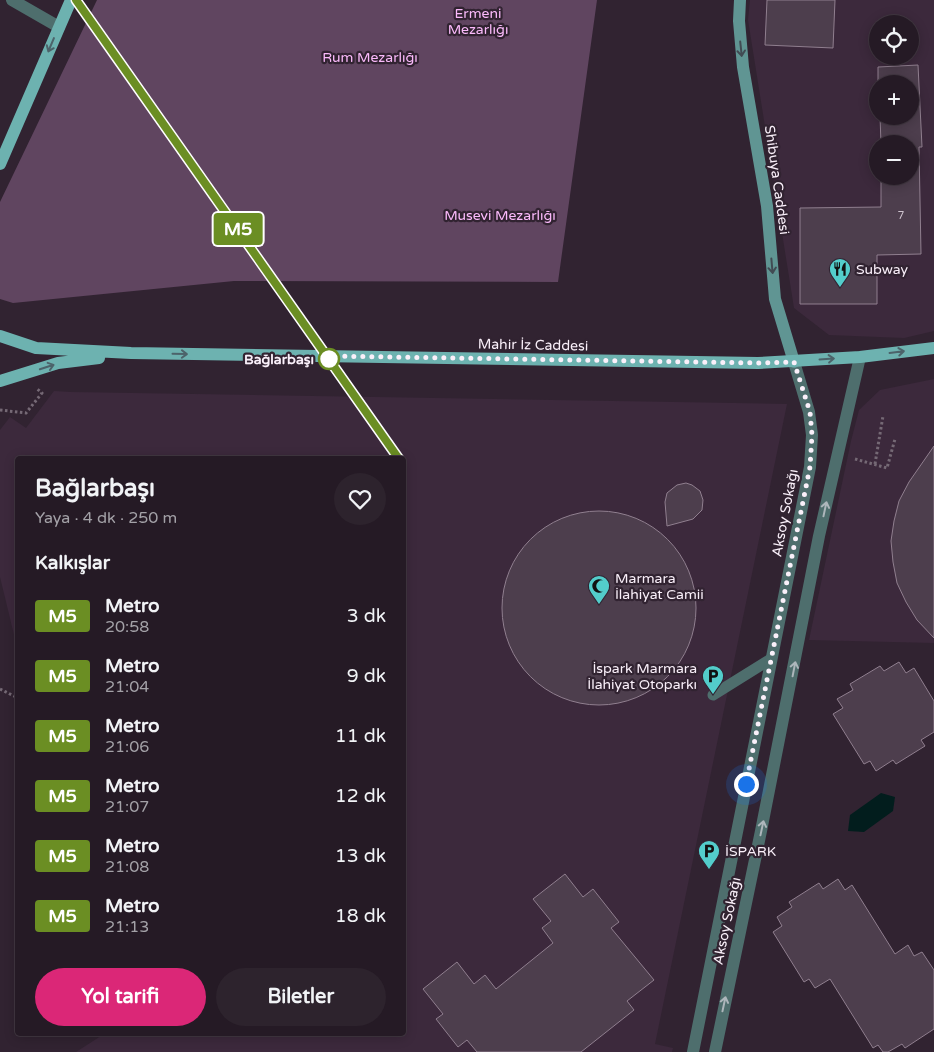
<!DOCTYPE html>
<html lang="tr">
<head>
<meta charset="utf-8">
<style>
  :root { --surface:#251a25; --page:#2d232d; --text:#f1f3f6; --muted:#a3a1a7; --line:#423842; --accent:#db2777 }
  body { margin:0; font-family:"Varela Round",sans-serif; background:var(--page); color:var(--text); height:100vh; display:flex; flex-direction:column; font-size:19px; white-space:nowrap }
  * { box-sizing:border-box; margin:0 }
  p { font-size:16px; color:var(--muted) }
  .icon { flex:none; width:28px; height:28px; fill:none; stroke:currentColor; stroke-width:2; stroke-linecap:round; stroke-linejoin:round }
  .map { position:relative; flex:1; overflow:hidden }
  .drawer { position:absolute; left:15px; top:456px; width:391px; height:580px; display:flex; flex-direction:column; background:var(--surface); border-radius:5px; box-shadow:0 2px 12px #0003,0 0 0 1px var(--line) }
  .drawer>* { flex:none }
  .badge { padding:0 10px; border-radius:4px; font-size:18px; line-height:32px }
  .controls { position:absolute; left:869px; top:15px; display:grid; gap:10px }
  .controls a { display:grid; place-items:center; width:50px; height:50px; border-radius:50%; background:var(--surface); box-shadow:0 2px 12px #0003,0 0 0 1px var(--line); font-size:25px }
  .you { position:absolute; width:25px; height:25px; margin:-12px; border:4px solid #fff; border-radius:50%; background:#1a73e8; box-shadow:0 0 0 8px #1a73e833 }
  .map>.badge { position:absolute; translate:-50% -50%; box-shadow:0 0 0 2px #fff }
  h2 { padding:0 20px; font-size:19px; line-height:45px }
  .round { display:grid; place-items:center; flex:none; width:52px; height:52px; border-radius:26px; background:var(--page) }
  .overview { display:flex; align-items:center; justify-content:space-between; height:85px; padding:0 20px }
  h1 { font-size:24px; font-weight:700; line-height:38px }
  .primary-button { display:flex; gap:10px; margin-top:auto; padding:10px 20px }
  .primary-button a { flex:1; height:58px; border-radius:30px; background:var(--accent); color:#fff; font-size:20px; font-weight:700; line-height:58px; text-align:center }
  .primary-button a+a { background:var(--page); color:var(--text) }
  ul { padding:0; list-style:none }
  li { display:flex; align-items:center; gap:15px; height:60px; padding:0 20px }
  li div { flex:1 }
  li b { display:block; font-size:19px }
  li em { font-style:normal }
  li .badge { min-width:55px; font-weight:700; text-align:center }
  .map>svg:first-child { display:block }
</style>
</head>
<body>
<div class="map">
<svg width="934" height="1052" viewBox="0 0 934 1052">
  <rect width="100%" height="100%" fill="#312331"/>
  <path fill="#3c293c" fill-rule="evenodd" d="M 750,0 L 934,0 L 934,331 L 904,338 L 829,335 L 794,308 L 748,20 ZM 878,24 L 910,24 L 910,56 L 878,56 ZM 878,84 L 910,84 L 910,116 L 878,116 ZM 878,144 L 910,144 L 910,176 L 878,176 Z
    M 934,379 L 934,643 L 809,640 L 851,441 L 859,410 L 880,390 Z
    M 54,391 L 71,392 L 787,404 L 655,1044 L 673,1048 L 672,1052 L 76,1052 L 104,1034 L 404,1034 L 404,459 L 18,459 L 17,647 L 0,577 L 0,430 L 10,417 L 26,428 Z"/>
  <path fill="#604560" d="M 97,0 L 597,0 L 558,282 L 234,281 L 13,303 L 0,299 L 0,202 Z"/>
  <path fill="#021d1d" d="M 881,793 L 895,797 L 893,811 L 864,832 L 848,831 L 850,815 Z"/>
  <path fill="#4d3e4d" stroke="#907f8f" d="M 767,0 L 835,0 L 833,48 L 765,45 Z
    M 918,65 L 922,147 L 919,147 L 921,254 L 877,255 L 877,304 L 800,304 L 800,208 L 881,207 L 881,176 L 910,176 L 910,144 L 881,144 L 880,116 L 910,116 L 910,84 L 878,84 L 878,67 Z
    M 934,446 L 934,638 L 917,620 L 906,602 L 897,583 L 893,562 L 891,541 L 894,521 L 899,501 L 909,482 Z
    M 686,483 L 692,485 L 700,491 L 703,500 L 702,510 L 693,519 L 667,526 L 665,502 L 667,493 L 677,485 Z
    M502 608a97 97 0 1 1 194 0a97 97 0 1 1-194 0Z
    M 899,662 L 906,673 L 914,668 L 934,701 L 934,732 L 921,740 L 925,746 L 896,764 L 893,760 L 876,771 L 870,761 L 864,764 L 833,714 L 843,708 L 837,699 L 853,690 L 850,684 L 880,666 L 884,671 Z
    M 565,874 L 583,897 L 593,889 L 619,922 L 611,928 L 654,980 L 627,1001 L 634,1010 L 581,1052 L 477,1052 L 467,1040 L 458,1047 L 436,1019 L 443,1014 L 423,989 L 457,962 L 474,984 L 485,975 L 496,989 L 553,943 L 542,928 L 551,921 L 533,899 Z
    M 838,879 L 845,890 L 852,885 L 895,954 L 908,945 L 914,956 L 922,952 L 934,970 L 934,1029 L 905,1048 L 902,1044 L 888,1052 L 883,1052 L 878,1045 L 873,1048 L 830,979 L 815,988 L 809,979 L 804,982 L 773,932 L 782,926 L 777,917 L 792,907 L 789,902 L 819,883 L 823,889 Z"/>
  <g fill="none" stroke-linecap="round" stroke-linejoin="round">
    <path stroke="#756975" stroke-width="3" stroke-dasharray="2.5 2.5" stroke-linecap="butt" d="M 0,410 L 26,413 L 42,393 L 36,388
      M 855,459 L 887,468 L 895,439
      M 875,464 L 883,416
      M 0,689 L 18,698"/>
    <path stroke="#4e6e6d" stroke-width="11" d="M 713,695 L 771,659"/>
    <path stroke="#4e6e6d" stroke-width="12" d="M 12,0 L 59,27
      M 693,1052 L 810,467 L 812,435 L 809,412 L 794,362
      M 715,1052 L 761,831 L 819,536 L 860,357"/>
    <path stroke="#609593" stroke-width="12" d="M 740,0 L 739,21 L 743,67 L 767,206 L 775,299 L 794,362"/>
    <path stroke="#6db2b0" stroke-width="12" d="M 0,164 L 71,0
      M 0,336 L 36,348 L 131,353 L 758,363 L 860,357 L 934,348
      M 0,381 L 58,363 L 99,358"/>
  </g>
  <defs><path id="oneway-shaft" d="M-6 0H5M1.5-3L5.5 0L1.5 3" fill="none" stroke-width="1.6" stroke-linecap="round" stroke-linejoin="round" transform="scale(1.25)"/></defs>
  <g stroke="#4c636a">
    <use href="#oneway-shaft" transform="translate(51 45) rotate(113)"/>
    <use href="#oneway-shaft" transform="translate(897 352) rotate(-7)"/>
    <use href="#oneway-shaft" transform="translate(180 354) rotate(1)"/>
    <use href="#oneway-shaft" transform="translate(827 359) rotate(-4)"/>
    <use href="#oneway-shaft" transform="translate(47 367) rotate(-18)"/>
  </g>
  <g stroke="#414b53">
    <use href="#oneway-shaft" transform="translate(741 49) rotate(84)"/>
    <use href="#oneway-shaft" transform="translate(772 266) rotate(85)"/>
  </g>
  <g stroke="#adb6bb">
    <use href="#oneway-shaft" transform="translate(825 509) rotate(-78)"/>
    <use href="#oneway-shaft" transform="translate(794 669) rotate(-79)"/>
    <use href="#oneway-shaft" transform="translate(762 828) rotate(-78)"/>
    <use href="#oneway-shaft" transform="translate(724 1004) rotate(-78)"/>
  </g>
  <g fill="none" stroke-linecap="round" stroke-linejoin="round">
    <g stroke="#fff" stroke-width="11">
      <path id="line" d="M 76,0 L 399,459"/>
    </g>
    <use href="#line" stroke="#6b8e23" stroke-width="8"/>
    <path stroke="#faf0fa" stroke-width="5" stroke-dasharray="0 9" d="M 329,359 L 330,356 L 758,363 L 794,362 L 810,412 L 812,435 L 810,467 L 746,784"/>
  </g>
  <defs>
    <g id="restaurant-pin" transform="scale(1.125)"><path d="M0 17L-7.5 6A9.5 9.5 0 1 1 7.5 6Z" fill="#53cdcb" stroke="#312331"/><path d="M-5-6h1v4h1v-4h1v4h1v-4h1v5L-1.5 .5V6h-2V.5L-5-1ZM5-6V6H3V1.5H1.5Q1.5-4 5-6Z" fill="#111"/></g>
    <g id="mosque-pin" transform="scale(1.125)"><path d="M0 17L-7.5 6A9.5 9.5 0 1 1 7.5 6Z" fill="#53cdcb" stroke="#312331"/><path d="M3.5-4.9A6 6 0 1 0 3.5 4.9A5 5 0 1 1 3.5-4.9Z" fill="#111"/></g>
    <g id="parking-pin" transform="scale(1.125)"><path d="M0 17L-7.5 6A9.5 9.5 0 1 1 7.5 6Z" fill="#53cdcb" stroke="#312331"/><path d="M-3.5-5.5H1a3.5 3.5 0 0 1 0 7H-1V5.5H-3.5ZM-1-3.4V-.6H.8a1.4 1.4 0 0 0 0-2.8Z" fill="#111"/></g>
  </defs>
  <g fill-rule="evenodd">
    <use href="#restaurant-pin" x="840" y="269"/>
    <use href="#mosque-pin" x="599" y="586"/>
    <use href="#parking-pin" x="713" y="676"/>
    <use href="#parking-pin" x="709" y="851"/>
  </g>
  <circle fill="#fff" stroke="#6b8e23" stroke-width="2.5" cx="329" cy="359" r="10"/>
  <g text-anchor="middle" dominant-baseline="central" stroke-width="4.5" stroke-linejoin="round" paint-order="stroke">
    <g font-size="11" fill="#cfc4cf">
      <text x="901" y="215">7</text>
    </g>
    <g font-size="14" fill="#fbbafb" stroke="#312331">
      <text x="478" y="13">Ermeni<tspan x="478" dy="16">Mezarlığı</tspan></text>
      <text x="370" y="57">Rum Mezarlığı</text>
      <text x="500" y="215">Musevi Mezarlığı</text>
    </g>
    <g font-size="14" fill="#faf0fa" stroke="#312331">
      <text transform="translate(777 180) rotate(82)">Shibuya Caddesi</text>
      <text transform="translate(533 345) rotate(1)">Mahir İz Caddesi</text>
      <text transform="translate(785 513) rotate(-79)">Aksoy Sokağı</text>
      <text transform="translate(727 921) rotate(-78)">Aksoy Sokağı</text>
    </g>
    <g font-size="14" fill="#faf0fa" stroke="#312331" text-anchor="start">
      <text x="856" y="269">Subway</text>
      <text x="615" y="578">Marmara<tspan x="615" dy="16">İlahiyat Camii</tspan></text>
      <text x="697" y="668" text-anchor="end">İspark Marmara<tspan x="697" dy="16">İlahiyat Otoparkı</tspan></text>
      <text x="725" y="851">İSPARK</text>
    </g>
    <g font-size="14" font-weight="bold" fill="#faf0fa" stroke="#312331" text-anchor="end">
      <text x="314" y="359">Bağlarbaşı</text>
    </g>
  </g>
</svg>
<div class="controls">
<a><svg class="icon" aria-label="locate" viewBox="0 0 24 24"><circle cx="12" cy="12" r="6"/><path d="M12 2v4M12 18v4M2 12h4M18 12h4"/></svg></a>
<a>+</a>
<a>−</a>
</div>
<div class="you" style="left:746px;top:784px"></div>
<b class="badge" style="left:238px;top:229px;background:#6b8e23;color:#fff">M5</b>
<section class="drawer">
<div class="overview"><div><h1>Bağlarbaşı</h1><p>Yaya · 4 dk · 250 m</p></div><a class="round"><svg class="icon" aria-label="heart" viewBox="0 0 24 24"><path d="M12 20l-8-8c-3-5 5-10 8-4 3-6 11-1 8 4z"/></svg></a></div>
<h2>Kalkışlar</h2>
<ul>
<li><span class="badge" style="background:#6b8e23;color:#fff">M5</span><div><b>Metro</b><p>20:58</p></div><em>3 dk</em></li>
<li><span class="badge" style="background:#6b8e23;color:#fff">M5</span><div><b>Metro</b><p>21:04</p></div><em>9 dk</em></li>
<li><span class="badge" style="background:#6b8e23;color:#fff">M5</span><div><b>Metro</b><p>21:06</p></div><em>11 dk</em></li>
<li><span class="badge" style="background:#6b8e23;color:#fff">M5</span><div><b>Metro</b><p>21:07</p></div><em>12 dk</em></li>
<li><span class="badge" style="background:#6b8e23;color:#fff">M5</span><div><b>Metro</b><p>21:08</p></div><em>13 dk</em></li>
<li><span class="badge" style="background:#6b8e23;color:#fff">M5</span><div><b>Metro</b><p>21:13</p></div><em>18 dk</em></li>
</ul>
<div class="primary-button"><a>Yol tarifi</a><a>Biletler</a></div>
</section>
</div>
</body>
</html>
